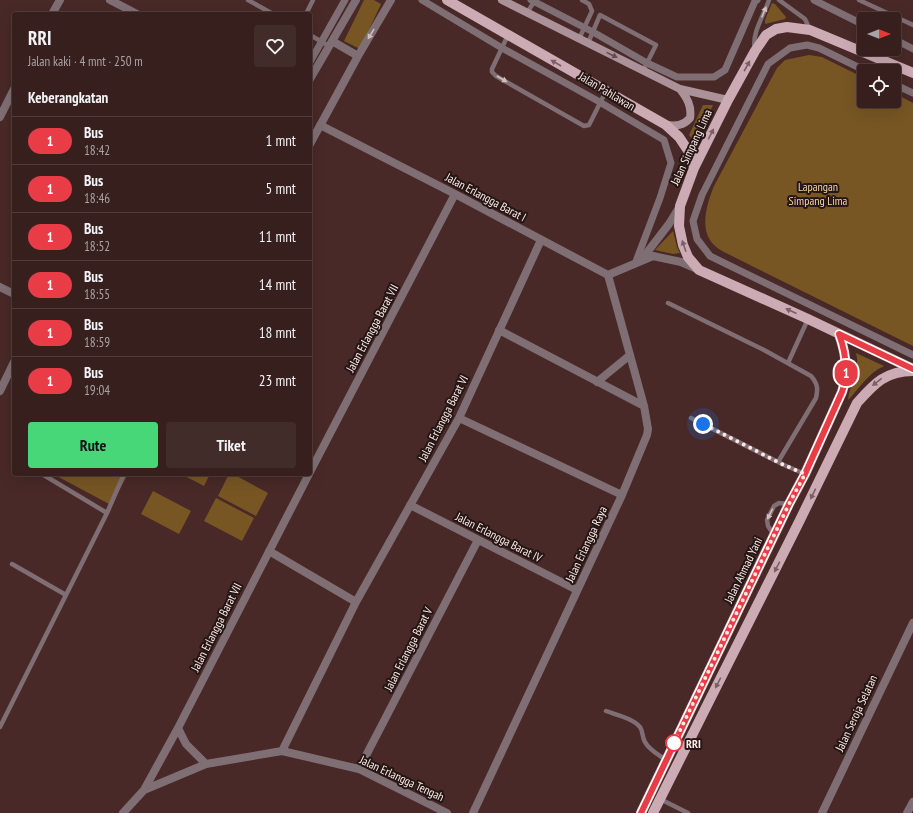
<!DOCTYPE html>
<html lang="id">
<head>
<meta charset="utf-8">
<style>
  :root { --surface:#361f1d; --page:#412c2a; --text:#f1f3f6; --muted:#aaa2a4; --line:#503d3b; --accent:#47d779 }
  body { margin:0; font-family:"PT Sans Narrow",sans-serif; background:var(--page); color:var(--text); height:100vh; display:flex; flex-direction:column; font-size:15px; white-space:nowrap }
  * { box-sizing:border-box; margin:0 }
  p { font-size:13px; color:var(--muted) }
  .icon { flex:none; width:22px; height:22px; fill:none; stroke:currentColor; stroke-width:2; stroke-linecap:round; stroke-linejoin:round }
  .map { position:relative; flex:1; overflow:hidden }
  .sheet { position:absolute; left:12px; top:12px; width:300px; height:464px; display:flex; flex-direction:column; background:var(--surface); border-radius:4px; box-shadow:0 4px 16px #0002,0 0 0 1px var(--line) }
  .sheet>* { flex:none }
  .badge { padding:0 8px; border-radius:13px; font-size:14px; line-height:26px }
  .needle { width:26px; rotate:90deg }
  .fabs { position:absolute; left:857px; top:12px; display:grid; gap:8px }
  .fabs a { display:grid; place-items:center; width:44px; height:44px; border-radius:4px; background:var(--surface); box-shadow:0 4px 16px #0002,0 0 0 1px var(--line); font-size:20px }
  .you { position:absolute; width:20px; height:20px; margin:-10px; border:3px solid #fff; border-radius:50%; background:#1a73e8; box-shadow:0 0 0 6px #1a73e833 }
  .map>.badge { position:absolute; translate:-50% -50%; box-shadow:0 0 0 2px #fff }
  h2 { padding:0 16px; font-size:15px; line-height:36px }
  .round { display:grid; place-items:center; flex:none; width:42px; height:42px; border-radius:4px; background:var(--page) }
  .head { display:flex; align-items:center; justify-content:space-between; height:68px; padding:0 16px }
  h1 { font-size:19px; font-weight:700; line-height:30px }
  .button { display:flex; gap:8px; margin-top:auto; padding:8px 16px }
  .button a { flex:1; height:46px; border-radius:4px; background:var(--accent); color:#111; font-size:16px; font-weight:700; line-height:46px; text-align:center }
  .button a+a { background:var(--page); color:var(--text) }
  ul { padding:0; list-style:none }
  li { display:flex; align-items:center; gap:12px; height:48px; padding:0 16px; border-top:1px solid var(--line) }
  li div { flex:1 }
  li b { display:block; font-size:15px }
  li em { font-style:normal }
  li .badge { min-width:44px; font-weight:700; text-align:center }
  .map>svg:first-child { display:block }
</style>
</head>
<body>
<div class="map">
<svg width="913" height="813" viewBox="0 0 913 813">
  <rect width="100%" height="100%" fill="#482927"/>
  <path fill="#775624" d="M 364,0 L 374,0 L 381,4 L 360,49 L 344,41 Z
    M 772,3 L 775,4 L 786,17 L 785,19 L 765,24 L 765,20 Z
    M 809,55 L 822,57 L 864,78 L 864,101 L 894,101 L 894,93 L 913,103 L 913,346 L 724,252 C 720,250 716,247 713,244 C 699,229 707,203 714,186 L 777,68 L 785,60 Z
    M 703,105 L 713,105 L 696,142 L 694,142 L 689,135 Z
    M 673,231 L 677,247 L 680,253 L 673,254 L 655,250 Z
    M 856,353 L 884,366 C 868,373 860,388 848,400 C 850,382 861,372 856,353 Z
    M 53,474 L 128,474 L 111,505 Z
    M 181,474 L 210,474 L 204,486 Z
    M 229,474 L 233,474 L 268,493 L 256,516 L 218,496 Z
    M 153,491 L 191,511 L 179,534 L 141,514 Z
    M 216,498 L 254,518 L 242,541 L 204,521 Z"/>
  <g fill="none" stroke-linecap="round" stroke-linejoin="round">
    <path stroke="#7f6f74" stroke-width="4.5" d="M 248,0 L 273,14
      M 779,0 L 805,19 L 810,30
      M 859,0 L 913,25
      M 527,13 L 535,0
      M 306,14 L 313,0
      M 310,35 L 329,46
      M 508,35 L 492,69 L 492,72 L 496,76 L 584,126 L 589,125 L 606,91
      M 579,39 L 592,11 L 589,4 L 582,0
      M 588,43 L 600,15 L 656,45 L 643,71
      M 755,50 C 751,34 764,15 769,0
      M 668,303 L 764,350 L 811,376 C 818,384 818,389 816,398 L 778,462
      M 788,363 L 808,319
      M 691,418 L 784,465 L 805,474
      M 42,474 L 107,513
      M 774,535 L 768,526 L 767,520 L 774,506 L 779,503 L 789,504
      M 12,564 L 66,595
      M 606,711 C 617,715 632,718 640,727 C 643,731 642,737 645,742 C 649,750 659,755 666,760
      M 0,727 L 107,513 L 124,474
      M 660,799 L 688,813"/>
    <path stroke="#7f6f74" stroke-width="7" d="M 422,0 L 502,48 L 598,101 L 664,140 L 671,163 L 660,198 L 635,264
      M 531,0 L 593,32 L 647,63 L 677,77 L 714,77 L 725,70 L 755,1 L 757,0
      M 814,0 L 864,25
      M 894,39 L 913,49
      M 310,62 L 345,0
      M 866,71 L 819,48 L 807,45 L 790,48 L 768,64 L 702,195 L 693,221 L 697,239 L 710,256 L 913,355
      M 894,84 L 913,93"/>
    <path stroke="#7f6f74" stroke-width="8" d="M 110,0 L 137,14
      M 52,14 L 60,0
      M 332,41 L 358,56
      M 310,79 L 356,0
      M 0,117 L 14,89
      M 320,125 L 455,194 L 608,275 L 653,256 L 681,262 L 697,269
      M 310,144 L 358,56 L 391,0
      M 642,259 L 669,224 L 680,206
      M 0,287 L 14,294
      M 499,330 L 644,406
      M 597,382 L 630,355
      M 0,391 L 14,362
      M 459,418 L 622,495
      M 310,472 L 455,194
      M 410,505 L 577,590
      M 269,551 L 356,602
      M 178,728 L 186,744 L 206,764
      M 282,751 L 356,602 L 459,418 L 541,240
      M 359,769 L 478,540
      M 144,790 L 178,728 L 309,474
      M 123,813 L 144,790 L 206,764 L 282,751 L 359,769 L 447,813
      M 473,813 L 622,495 L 647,435 L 648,429 L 644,406 L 608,275
      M 822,813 L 913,623
      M 907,813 L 913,802"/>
    <path stroke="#ab9198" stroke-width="8" d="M 502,0 L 680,89 L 728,100
      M 666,125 C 676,126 683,126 690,118 C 692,106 687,98 680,89"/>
    <path stroke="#ccabb4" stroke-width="10" d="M 447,0 L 666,125 L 679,137 L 691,155 L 694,168
      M 913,73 L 810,30 L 787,27 L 776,29 L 766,35 L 755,51 L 728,100 L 694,168 L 680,206 L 679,226 L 683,245 L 688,257 L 699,270 L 808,319 L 913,369
      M 641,813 L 789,504 L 805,474 L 842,392 C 849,372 846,353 839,334
      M 653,813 L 799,522 L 857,403 C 874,384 885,371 913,371"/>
  </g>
  <defs><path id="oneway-solid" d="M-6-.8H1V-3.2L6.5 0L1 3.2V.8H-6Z"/></defs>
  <g fill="#d1bebd">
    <use href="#oneway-solid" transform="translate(764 12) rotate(-68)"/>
    <use href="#oneway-solid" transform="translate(371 34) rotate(121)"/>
    <use href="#oneway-solid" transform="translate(502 79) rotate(30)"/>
    <use href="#oneway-solid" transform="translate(770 514) rotate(117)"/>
  </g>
  <use fill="#614d50" href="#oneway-solid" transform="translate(612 55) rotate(26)"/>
  <g fill="#786064">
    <use href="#oneway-solid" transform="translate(556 63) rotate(-150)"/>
    <use href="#oneway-solid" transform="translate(747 66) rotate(-61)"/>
    <use href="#oneway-solid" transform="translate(711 134) rotate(-63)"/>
    <use href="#oneway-solid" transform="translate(684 246) rotate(-109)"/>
    <use href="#oneway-solid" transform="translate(791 311) rotate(-156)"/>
    <use href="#oneway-solid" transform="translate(877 382) rotate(142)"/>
    <use href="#oneway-solid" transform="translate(813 494) rotate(116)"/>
    <use href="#oneway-solid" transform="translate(777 567) rotate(117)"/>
    <use href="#oneway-solid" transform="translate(718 683) rotate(117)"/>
  </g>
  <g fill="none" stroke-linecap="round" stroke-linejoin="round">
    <g stroke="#fff" stroke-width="9">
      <path id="line" d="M 641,813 L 789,504 L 805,474 L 842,392 C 849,372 846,353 839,334 L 913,369"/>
    </g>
    <use href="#line" stroke="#e83d46" stroke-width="6"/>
    <path stroke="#fde8e5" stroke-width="4" stroke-dasharray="0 7.2" d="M 674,743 L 789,504 L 805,474 L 784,465 L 703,424"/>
  </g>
  <circle fill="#fff" stroke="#e83d46" stroke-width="2" cx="674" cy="743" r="8"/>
  <g text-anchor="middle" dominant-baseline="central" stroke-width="4" stroke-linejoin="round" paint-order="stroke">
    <g font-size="12" fill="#fde8e5" stroke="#241615">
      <text transform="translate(607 91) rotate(31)">Jalan Pahlawan</text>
      <text transform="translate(691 147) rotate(-65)">Jalan Simpang Lima</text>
      <text transform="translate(486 197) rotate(28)">Jalan Erlangga Barat I</text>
      <text transform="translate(372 328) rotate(-62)">Jalan Erlangga Barat VII</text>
      <text transform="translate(443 418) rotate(-63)">Jalan Erlangga Barat VI</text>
      <text transform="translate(499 537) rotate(27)">Jalan Erlangga Barat IV</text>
      <text transform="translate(586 544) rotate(-65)">Jalan Erlangga Raya</text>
      <text transform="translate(743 570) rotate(-64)">Jalan Ahmad Yani</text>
      <text transform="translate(216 627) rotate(-63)">Jalan Erlangga Barat VII</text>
      <text transform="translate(408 649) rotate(-63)">Jalan Erlangga Barat V</text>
      <text transform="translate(856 713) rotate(-65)">Jalan Seroja Selatan</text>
      <text transform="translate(402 778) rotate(25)">Jalan Erlangga Tengah</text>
    </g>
    <g font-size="12" fill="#f6d2a0" stroke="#241615">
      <text x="818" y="186">Lapangan<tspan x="818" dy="14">Simpang Lima</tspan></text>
    </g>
    <g font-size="12" font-weight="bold" fill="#fde8e5" stroke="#241615" text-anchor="start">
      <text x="686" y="743">RRI</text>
    </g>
  </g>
</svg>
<div class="fabs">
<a><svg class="needle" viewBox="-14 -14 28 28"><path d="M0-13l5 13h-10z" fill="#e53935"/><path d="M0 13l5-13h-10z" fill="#aaa2a4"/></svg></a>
<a><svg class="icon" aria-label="locate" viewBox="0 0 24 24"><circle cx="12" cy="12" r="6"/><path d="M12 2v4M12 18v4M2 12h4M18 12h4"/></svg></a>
</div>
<div class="you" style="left:703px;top:424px"></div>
<b class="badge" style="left:846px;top:373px;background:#e83d46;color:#fff">1</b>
<section class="sheet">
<div class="head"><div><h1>RRI</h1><p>Jalan kaki · 4 mnt · 250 m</p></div><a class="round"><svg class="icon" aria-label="heart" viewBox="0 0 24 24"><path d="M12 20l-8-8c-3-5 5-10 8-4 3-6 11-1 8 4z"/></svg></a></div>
<h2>Keberangkatan</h2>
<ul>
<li><span class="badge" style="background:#e83d46;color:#fff">1</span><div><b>Bus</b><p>18:42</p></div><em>1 mnt</em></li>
<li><span class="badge" style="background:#e83d46;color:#fff">1</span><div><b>Bus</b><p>18:46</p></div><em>5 mnt</em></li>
<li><span class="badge" style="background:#e83d46;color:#fff">1</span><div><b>Bus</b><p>18:52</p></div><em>11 mnt</em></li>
<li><span class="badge" style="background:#e83d46;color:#fff">1</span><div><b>Bus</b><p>18:55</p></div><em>14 mnt</em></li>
<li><span class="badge" style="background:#e83d46;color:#fff">1</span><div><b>Bus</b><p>18:59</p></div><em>18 mnt</em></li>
<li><span class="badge" style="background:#e83d46;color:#fff">1</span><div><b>Bus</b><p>19:04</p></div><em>23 mnt</em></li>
</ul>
<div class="button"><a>Rute</a><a>Tiket</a></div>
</section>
</div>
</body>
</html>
